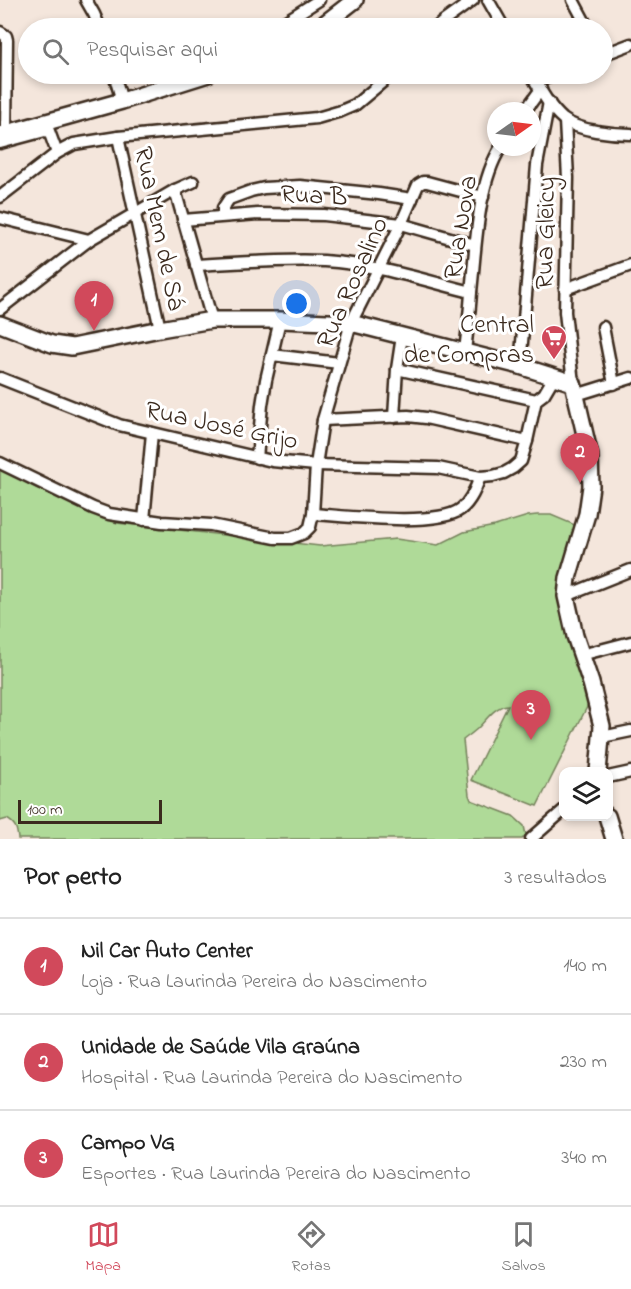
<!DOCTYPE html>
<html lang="pt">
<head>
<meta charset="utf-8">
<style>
	:root { --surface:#fff; --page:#f6f6f6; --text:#222; --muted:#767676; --line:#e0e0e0; --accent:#d1495b }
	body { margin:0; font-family:"Indie Flower",sans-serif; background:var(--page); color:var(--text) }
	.controls { position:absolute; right:18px; bottom:18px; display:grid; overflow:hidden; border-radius:12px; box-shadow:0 3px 9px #0003 }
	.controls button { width:54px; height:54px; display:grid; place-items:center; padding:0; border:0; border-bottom:2px solid var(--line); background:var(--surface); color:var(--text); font:30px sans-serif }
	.compass { position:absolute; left:487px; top:102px; width:54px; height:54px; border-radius:50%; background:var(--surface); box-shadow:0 3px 9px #0003; rotate:76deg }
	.scale { position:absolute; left:18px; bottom:15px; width:144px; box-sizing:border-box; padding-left:6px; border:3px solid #3b2a1e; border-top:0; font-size:16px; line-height:21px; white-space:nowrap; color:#3b2a1e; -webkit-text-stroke:4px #fff; paint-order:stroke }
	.you { position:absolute; left:297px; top:304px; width:21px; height:21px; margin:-15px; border:4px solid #fff; border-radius:50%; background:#1a73e8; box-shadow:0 0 0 9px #1a73e833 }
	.badge { display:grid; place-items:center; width:39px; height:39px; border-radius:50%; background:var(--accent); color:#fff; font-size:20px; font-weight:700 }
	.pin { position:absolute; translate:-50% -50px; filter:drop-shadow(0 2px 3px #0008) }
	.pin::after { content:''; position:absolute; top:32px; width:21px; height:18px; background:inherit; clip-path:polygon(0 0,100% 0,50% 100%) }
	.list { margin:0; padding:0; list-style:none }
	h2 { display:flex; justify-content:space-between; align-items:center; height:78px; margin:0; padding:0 24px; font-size:26px }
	h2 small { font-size:20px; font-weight:400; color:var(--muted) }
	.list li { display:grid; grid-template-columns:39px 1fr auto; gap:18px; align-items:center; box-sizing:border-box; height:96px; padding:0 24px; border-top:2px solid var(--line) }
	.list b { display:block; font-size:22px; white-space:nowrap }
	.list p { margin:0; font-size:20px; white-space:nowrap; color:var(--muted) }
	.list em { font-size:20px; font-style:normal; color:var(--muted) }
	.icon { flex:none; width:33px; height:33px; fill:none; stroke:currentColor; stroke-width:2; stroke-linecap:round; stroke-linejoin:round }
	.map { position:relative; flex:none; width:631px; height:839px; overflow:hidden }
	.search { position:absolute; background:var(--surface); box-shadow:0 3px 9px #0003; left:18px; right:18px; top:18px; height:66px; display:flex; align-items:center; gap:15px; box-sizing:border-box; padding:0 21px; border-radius:33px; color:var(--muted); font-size:22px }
	.sheet { height:366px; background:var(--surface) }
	nav { display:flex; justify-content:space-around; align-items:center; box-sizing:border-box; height:84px; border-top:2px solid var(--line); background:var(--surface); font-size:16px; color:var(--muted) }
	nav a { display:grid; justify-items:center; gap:3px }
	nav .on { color:var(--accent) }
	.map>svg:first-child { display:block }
</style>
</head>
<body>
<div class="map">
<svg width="631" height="839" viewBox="0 0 631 839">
	<rect width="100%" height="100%" fill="#f4e6dc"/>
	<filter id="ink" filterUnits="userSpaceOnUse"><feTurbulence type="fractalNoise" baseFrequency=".0167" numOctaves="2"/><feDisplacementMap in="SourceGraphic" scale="12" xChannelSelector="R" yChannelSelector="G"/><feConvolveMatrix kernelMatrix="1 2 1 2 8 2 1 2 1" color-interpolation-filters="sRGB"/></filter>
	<g filter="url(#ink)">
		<!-- green -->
		<path fill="#afda98" stroke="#75825b" stroke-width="1.5" d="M0 468 36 488 117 523 320 546 396 539 438 545 464 532 495 526 528 516 537 515H551L575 525 577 528 568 562 591 699 537 806 471 780 508 705C495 706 487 719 478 728 474 732 468 736 463 740L469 795 471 800 513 816 524 826 526 835 522 839H18C17 829 16 824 7 819L0 821Z"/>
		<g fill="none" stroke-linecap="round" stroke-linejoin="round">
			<!-- stream -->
			<g stroke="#638991" stroke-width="3">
				<polyline points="513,74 528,78"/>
				<polyline points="558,76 572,74"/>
			</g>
			<defs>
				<g id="street">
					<polyline points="86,0 94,14 100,28"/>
					<polyline points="488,0 504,28"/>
					<polyline points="573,0 588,28"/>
					<polyline points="275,28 319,0"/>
					<polyline points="436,28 444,21 473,0"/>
					<polyline points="0,32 6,36 7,40 6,134"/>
					<polyline points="602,55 631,44"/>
					<polyline points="114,74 122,101"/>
					<path d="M531 74C540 89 549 107 563 119 578 131 613 134 631 134"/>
					<polyline points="536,82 557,74"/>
					<polyline points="525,111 541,89"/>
					<polyline points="565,121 568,178 565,312 573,383"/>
					<polyline points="46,123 57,153"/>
					<polyline points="118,137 160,329"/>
					<polyline points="0,143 45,131"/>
					<polyline points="175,190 212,320"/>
					<polyline points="0,197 57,153 74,144 118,137 317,118 341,111 355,105 392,74"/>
					<polyline points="223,216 223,208 229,199 251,191 264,188 300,186 379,194 412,199"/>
					<polyline points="0,218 89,240"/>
					<polyline points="183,220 258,214 324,215 401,224 475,245"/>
					<path d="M196 265C238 263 281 259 324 261 374 264 423 280 471 292"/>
					<polyline points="565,289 631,265"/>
					<polyline points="0,309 89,240 175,190 193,182"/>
					<polyline points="603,327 614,384"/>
					<path d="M465 352C467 332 470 312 471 292 476 248 477 185 501 147"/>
					<polyline points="272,355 339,363"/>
					<polyline points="520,366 537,165 549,102"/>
					<polyline points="397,369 536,400 544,394 554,377"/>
					<polyline points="0,378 119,425 272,461 316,465 438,468 480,477 493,476 504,473 513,468 521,461 527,441 536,400"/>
					<polyline points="576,395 631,378"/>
					<polyline points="394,417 397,369 402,336"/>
					<polyline points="323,420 408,416 426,418 527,441"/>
					<polyline points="257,458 262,405 266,380 280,320"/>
					<polyline points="0,463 93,508 109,514 162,522 211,525 275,538 291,538 304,533 310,527 313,514 316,465 323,420 351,323 401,224 418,185 423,182 427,182 483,197"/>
					<path d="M313 514C345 516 438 527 461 509 471 501 476 488 480 477"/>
					<polyline points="144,520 152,433"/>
					<polyline points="566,596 631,570"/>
					<polyline points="581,655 631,642"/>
					<polyline points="602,737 631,731"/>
					<polyline points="608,777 631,772"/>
					<polyline points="531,839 564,810"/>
				</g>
				<g id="secondary">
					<polyline points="319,28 355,0"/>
					<polyline points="0,135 122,101 208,74"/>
					<polyline points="0,324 52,344 72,347 160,329 212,320 280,320 351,323 520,366 573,383 590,456 591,486 587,514 568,578 566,596 575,636 591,683 602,726 598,772"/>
					<polyline points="607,816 614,839"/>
				</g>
			</defs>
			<!-- street casing -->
			<use href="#street" stroke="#3b2a1e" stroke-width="15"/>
			<!-- secondary casing -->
			<use href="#secondary" stroke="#3b2a1e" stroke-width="20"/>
			<!-- street -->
			<use href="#street" stroke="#fff" stroke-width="10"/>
			<!-- secondary -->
			<use href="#secondary" stroke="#fff" stroke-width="15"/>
		</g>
	</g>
	<!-- icons -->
	<defs>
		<symbol id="supermarket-pin" viewBox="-11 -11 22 30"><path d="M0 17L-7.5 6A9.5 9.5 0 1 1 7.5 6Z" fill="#d1495b" stroke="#fff"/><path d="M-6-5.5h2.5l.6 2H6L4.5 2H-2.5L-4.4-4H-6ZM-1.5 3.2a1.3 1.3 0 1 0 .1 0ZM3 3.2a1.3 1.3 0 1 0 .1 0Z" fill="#fff"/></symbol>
	</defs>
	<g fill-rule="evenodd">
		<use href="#supermarket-pin" x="539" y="323" width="30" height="40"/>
	</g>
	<g text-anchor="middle" stroke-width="6" stroke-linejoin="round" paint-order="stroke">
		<!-- street labels -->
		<g font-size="26" fill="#3b2a1e" stroke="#fff">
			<text transform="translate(314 194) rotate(3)" y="9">Rua B</text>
			<text transform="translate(459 227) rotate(-81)" y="9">Rua Nova</text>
			<text transform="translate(161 228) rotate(78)" y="9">Rua Mem de Sá</text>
			<text transform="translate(544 233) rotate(-89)" y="9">Rua Gleicy</text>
			<text transform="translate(351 282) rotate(-66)" y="9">Rua Rosalino</text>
			<text transform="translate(222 424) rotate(12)" y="9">Rua José Grijo</text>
		</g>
		<!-- poi labels -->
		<g font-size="26" fill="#3b2a1e" stroke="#fff" text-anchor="end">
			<text x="534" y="332">Central<tspan x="534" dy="30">de Compras</tspan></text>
		</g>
	</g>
</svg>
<div class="controls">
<button><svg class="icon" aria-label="layers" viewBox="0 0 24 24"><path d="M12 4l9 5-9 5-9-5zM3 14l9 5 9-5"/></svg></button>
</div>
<svg class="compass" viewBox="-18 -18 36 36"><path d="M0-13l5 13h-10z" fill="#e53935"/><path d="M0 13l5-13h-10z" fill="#767676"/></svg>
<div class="scale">100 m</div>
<div class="you"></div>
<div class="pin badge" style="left:94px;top:331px">1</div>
<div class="pin badge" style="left:580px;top:483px">2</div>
<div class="pin badge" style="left:531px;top:740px">3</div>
<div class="search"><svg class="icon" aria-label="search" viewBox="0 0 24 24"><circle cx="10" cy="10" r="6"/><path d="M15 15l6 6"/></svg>Pesquisar aqui</div>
</div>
<section class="sheet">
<h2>Por perto<small>3 resultados</small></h2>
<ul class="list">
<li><span class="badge">1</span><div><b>Nil Car Auto Center</b><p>Loja · Rua Laurinda Pereira do Nascimento</p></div><em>140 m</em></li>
<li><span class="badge">2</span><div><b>Unidade de Saúde Vila Graúna</b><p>Hospital · Rua Laurinda Pereira do Nascimento</p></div><em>230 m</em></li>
<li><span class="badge">3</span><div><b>Campo VG</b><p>Esportes · Rua Laurinda Pereira do Nascimento</p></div><em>340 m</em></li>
</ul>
</section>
<nav>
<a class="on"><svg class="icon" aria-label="map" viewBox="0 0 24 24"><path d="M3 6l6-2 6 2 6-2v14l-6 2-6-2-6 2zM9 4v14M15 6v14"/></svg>Mapa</a>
<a><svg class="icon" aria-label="directions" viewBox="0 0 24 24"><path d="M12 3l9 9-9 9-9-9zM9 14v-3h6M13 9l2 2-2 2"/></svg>Rotas</a>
<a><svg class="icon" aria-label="saved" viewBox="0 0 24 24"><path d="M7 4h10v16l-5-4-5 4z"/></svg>Salvos</a>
</nav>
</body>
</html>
